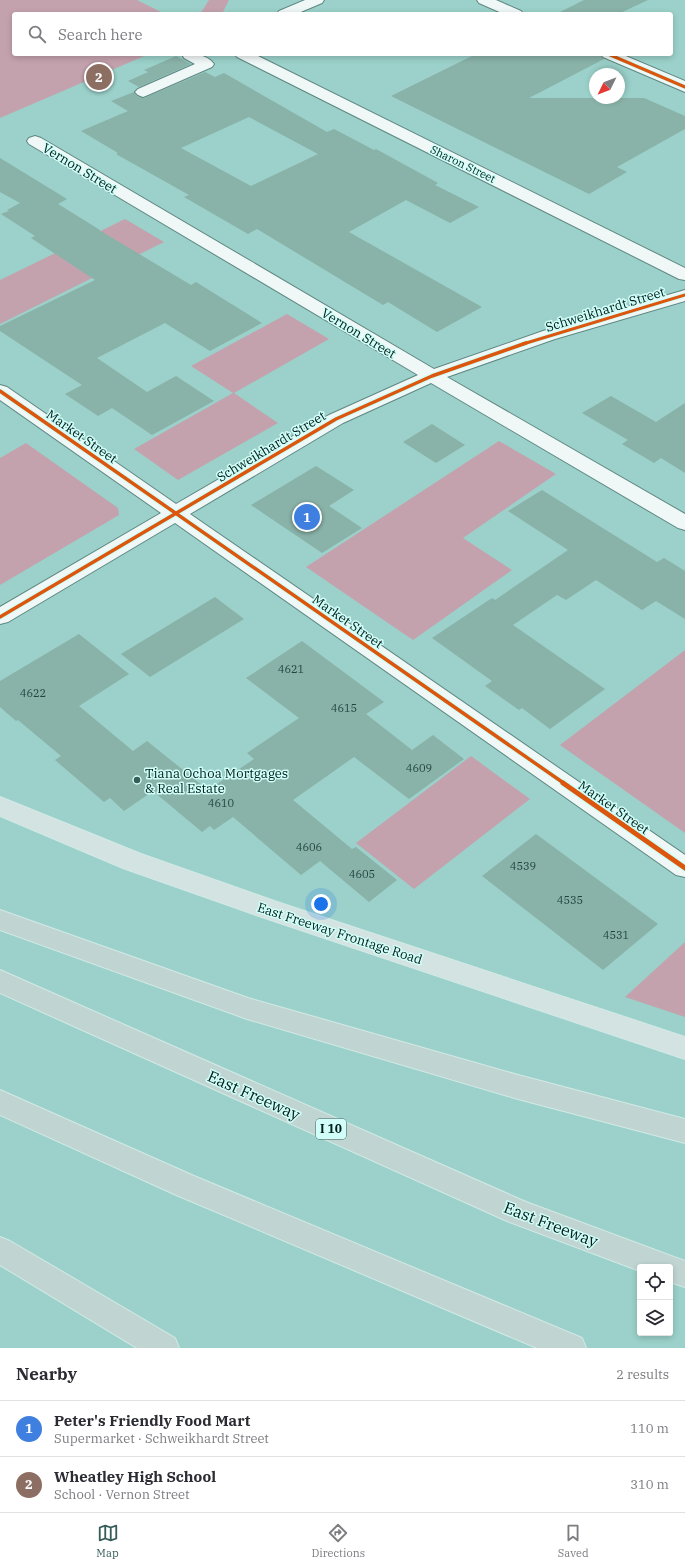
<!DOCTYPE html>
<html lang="en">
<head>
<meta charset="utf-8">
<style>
	:root { --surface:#fff; --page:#f2f2f3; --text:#2b2b33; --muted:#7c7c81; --line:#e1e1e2; --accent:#365d59 }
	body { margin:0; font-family:"IBM Plex Serif",serif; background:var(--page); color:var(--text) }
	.controls { position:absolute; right:12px; bottom:12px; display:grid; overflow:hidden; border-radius:4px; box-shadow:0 2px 6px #0003 }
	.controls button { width:36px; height:36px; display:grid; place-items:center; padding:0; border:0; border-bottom:1px solid var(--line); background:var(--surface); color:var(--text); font:20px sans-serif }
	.compass { position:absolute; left:589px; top:68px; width:36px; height:36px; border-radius:50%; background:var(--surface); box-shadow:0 2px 6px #0003; rotate:227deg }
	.you { position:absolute; left:321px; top:904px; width:14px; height:14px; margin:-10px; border:3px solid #fff; border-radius:50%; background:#1a73e8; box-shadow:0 0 0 6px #1a73e833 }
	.badge { display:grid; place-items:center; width:26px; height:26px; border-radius:50%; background:var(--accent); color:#fff; font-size:13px; font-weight:700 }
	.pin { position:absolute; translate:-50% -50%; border:2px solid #fff; box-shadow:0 1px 4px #0006 }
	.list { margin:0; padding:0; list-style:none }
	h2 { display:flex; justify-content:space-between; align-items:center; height:52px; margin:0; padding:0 16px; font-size:17px }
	h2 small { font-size:13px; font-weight:400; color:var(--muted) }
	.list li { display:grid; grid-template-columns:26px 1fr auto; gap:12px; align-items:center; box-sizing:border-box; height:56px; padding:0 16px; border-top:1px solid var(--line) }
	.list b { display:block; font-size:15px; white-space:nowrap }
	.list p { margin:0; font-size:13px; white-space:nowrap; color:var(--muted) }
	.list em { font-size:13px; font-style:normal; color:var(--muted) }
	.icon { flex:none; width:22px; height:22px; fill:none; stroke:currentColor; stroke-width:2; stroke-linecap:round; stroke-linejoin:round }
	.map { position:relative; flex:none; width:685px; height:1348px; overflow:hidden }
	.search { position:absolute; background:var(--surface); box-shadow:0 2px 6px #0003; left:12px; right:12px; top:12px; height:44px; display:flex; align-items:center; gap:10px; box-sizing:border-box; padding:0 14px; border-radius:4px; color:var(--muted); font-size:15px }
	.sheet { height:164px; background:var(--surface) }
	nav { display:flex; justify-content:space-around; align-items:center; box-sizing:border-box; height:56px; border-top:1px solid var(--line); background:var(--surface); font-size:11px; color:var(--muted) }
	nav a { display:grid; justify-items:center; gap:2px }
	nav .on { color:var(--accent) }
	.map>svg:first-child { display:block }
</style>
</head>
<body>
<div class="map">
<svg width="685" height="1348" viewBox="0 0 685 1348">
	<rect width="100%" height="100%" fill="#9bd1ca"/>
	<!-- green -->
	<g fill="#c4a2ad">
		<polygon points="0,0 137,0 165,14 14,14 14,54 149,54 0,118"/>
		<polygon points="209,0 229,0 222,14 200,14"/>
		<polygon points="125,219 164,242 0,324 0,280"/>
		<polygon points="287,314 329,339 234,393 278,423 178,480 134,449 233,393 191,366"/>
		<polygon points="499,441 556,474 463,538 512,570 413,640 306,567"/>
		<polygon points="26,443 118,508 119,515 0,585 0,458"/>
		<polygon points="685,650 685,833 560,745"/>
		<polygon points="471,756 530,799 414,889 356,843"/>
		<polygon points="685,942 685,1017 625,997"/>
	</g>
	<!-- building -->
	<g fill="#89b2a8" fill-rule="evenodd">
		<polygon points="584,0 648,0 618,14 556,14"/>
		<polygon points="476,54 600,54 604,59 529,98 644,98 685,116 685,129 617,167 627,172 589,194 391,96"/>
		<polygon points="176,56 191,64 139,87 128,81 148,72 144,70"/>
		<path d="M205 72 215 77 224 73 327 132 334 129 374 150 376 149 438 183 435 185 479 207 450 223 406 200 349 232 482 307 437 332 388 302 383 305 257 229 248 234 184 197 189 195 116 154 118 153 81 131 128 111 111 101 134 92 137 96 144 98ZM249 117 316 153 318 154 251 186 181 148Z"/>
		<polygon points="0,158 67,199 58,204 100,230 99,230 191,285 196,282 262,323 210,351 165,323 97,358 147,392 176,376 214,401 152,435 112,408 98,416 65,394 82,385 0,331 0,326 95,280 31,238 35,236 1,214 9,211 7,210 20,203 0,192"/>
		<polygon points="611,396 656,422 685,403 685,473 661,458 654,463 622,444 628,440 582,413"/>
		<polygon points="432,424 465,445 436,463 403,442"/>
		<polygon points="316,466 354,490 329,506 362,528 322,553 251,505"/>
		<polygon points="542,490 657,562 664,558 685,571 685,619 656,601 642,610 596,580 566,600 557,595 513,625 605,689 550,729 522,708 519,710 485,686 492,681 432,638 492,598 495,600 568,550 508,511"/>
		<polygon points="215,597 244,619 150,677 121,654"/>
		<polygon points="79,634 129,674 79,706 133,751 147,741 208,790 254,759 247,753 299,718 246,678 302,641 384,702 366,714 412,750 433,735 464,759 409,799 354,757 293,800 352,849 356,847 397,880 369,902 320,861 301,875 233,817 214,830 210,826 202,832 153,791 124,811 110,798 104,802 55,760 61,756 18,720 16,721 0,707 0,681"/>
		<polygon points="536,834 658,924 603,970 482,876"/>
	</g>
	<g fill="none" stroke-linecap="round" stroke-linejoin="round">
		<defs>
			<g id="minor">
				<polygon points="305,0 324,0 322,3 296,14 277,14 279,11"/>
				<polygon points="477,0 496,0 521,11 523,14 504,14 479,3"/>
				<path d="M182 54C194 54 207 54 214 64L212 67 148 95 143 97 138 95 135 92 138 89 195 64 184 58Z"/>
				<polygon points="235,54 254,54 685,268 685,280 679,279 237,57"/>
				<polygon points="601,54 621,54 685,81 685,92 603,57"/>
				<polygon points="35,136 41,138 434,369 543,331 685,290 685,301 555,339 447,377 685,514 685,530 678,528 431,383 343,423 190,514 685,855 685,877 676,875 175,523 8,622 0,624 0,607 161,513 0,400 0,385 7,387 176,504 329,415 418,375 29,144 27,141 29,138"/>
			</g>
			<polygon id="major" points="0,797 141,854 277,902 685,1037 685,1059 259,916 123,868 0,816"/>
			<g id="highway">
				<polygon points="0,910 248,998 518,1075 685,1119 685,1143 518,1099 247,1019 0,930"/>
				<polygon points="0,970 526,1202 685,1261 685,1287 670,1282 670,1267 640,1267 640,1271 507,1221 0,993"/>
				<polygon points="0,1090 194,1176 582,1338 586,1348 537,1348 174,1194 0,1115"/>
				<polygon points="0,1237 10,1241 175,1338 179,1348 137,1348 0,1265"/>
			</g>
		</defs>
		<!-- minor casing -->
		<use href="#minor" stroke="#5e8782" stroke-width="2"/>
		<!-- major casing -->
		<use href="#major" stroke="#d2eae7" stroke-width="2"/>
		<!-- highway casing -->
		<use href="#highway" stroke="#d2eae7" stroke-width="2"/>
		<!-- minor -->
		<use href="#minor" fill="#f0f8f7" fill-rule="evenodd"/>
		<!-- major -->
		<use href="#major" fill="#d3e3e1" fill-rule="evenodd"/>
		<!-- highway -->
		<use href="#highway" fill="#c0d5d2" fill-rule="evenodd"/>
		<defs>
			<g id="cycleway-far2">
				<polyline points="608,54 685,87"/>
				<polyline points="523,344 685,295"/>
			</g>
			<g id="cycleway-far1">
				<polyline points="0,391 565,784"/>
				<polyline points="0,617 336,419 432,376 526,343"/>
			</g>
			<polyline id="cycleway" points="563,783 685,868"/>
		</defs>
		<!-- cycleway-far2 casing -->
		<use href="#cycleway-far2" stroke="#d1fef8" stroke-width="5"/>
		<!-- cycleway-far1 casing -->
		<use href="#cycleway-far1" stroke="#d1fef8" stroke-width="6"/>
		<!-- cycleway casing -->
		<use href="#cycleway" stroke="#d1fef8" stroke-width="8"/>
		<!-- cycleway-far2 -->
		<use href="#cycleway-far2" stroke="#dc560d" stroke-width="3"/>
		<!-- cycleway-far1 -->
		<use href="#cycleway-far1" stroke="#dc560d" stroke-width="3.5"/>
		<!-- cycleway -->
		<use href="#cycleway" stroke="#dc560d" stroke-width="5"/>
	</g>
	<!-- markers -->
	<circle fill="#365d59" stroke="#d1fef8" stroke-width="1.5" cx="137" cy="780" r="4"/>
	<g text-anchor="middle" stroke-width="3" stroke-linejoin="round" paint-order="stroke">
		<!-- far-street labels -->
		<g font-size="11" fill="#001f1c" stroke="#d1fef8">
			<text transform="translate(463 164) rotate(26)" y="4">Sharon Street</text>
		</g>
		<!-- number labels -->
		<g font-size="11" fill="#22443f">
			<text x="291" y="673">4621</text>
			<text x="33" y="697">4622</text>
			<text x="344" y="712">4615</text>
			<text x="419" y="772">4609</text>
			<text x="221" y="807">4610</text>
			<text x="309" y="851">4606</text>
			<text x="523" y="870">4539</text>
			<text x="362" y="878">4605</text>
			<text x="570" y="904">4535</text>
			<text x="616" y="939">4531</text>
		</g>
		<!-- shield labels -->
		<rect fill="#d1fef8" stroke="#3f625e" stroke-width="1" x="316" y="1119" width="30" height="20" rx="3"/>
		<g font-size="12" font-weight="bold" fill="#001f1c">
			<text x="331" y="1133">I 10</text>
		</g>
		<!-- street labels -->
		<g font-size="13" fill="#001f1c" stroke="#d1fef8">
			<text transform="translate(80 168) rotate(31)" y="5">Vernon Street</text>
			<text transform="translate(605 309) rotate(-17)" y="5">Schweikhardt Street</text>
			<text transform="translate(359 333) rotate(31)" y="5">Vernon Street</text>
			<text transform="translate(82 436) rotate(35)" y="5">Market Street</text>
			<text transform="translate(271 446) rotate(-31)" y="5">Schweikhardt Street</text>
			<text transform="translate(348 621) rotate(35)" y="5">Market Street</text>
			<text transform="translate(614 807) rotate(35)" y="5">Market Street</text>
			<text transform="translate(340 933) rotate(18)" y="5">East Freeway Frontage Road</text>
		</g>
		<!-- poi labels -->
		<g font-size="13" fill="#001f1c" stroke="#d1fef8" text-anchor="start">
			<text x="145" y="778">Tiana Ochoa Mortgages<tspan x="145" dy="15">&amp; Real Estate</tspan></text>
		</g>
		<!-- near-street labels -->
		<g font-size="16" fill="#001f1c" stroke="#d1fef8">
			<text transform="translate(254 1095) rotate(24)" y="6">East Freeway</text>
			<text transform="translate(551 1224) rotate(21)" y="6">East Freeway</text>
		</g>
	</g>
</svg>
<div class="controls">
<button><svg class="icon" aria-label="locate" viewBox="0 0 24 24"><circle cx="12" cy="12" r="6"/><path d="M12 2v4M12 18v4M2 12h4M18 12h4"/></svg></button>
<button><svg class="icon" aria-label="layers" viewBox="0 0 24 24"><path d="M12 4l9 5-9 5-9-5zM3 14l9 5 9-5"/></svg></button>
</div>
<svg class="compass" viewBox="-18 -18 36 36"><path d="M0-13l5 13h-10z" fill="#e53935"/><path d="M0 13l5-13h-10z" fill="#7c7c81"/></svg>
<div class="you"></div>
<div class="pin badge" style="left:307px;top:517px;background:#3f7fe0">1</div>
<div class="pin badge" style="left:99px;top:77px;background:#8d6e63">2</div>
<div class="search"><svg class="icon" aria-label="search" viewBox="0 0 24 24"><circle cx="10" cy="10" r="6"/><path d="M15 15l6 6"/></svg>Search here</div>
</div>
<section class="sheet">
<h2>Nearby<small>2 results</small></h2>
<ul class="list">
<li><span class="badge" style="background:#3f7fe0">1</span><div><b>Peter's Friendly Food Mart</b><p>Supermarket · Schweikhardt Street</p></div><em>110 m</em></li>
<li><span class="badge" style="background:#8d6e63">2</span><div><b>Wheatley High School</b><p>School · Vernon Street</p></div><em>310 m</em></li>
</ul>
</section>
<nav>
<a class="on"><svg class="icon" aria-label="map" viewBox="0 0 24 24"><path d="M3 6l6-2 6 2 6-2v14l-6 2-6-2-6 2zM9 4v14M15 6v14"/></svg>Map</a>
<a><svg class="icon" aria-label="directions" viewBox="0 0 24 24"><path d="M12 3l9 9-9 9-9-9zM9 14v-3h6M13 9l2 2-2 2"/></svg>Directions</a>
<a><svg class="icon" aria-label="saved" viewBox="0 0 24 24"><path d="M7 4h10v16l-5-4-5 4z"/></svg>Saved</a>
</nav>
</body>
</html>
